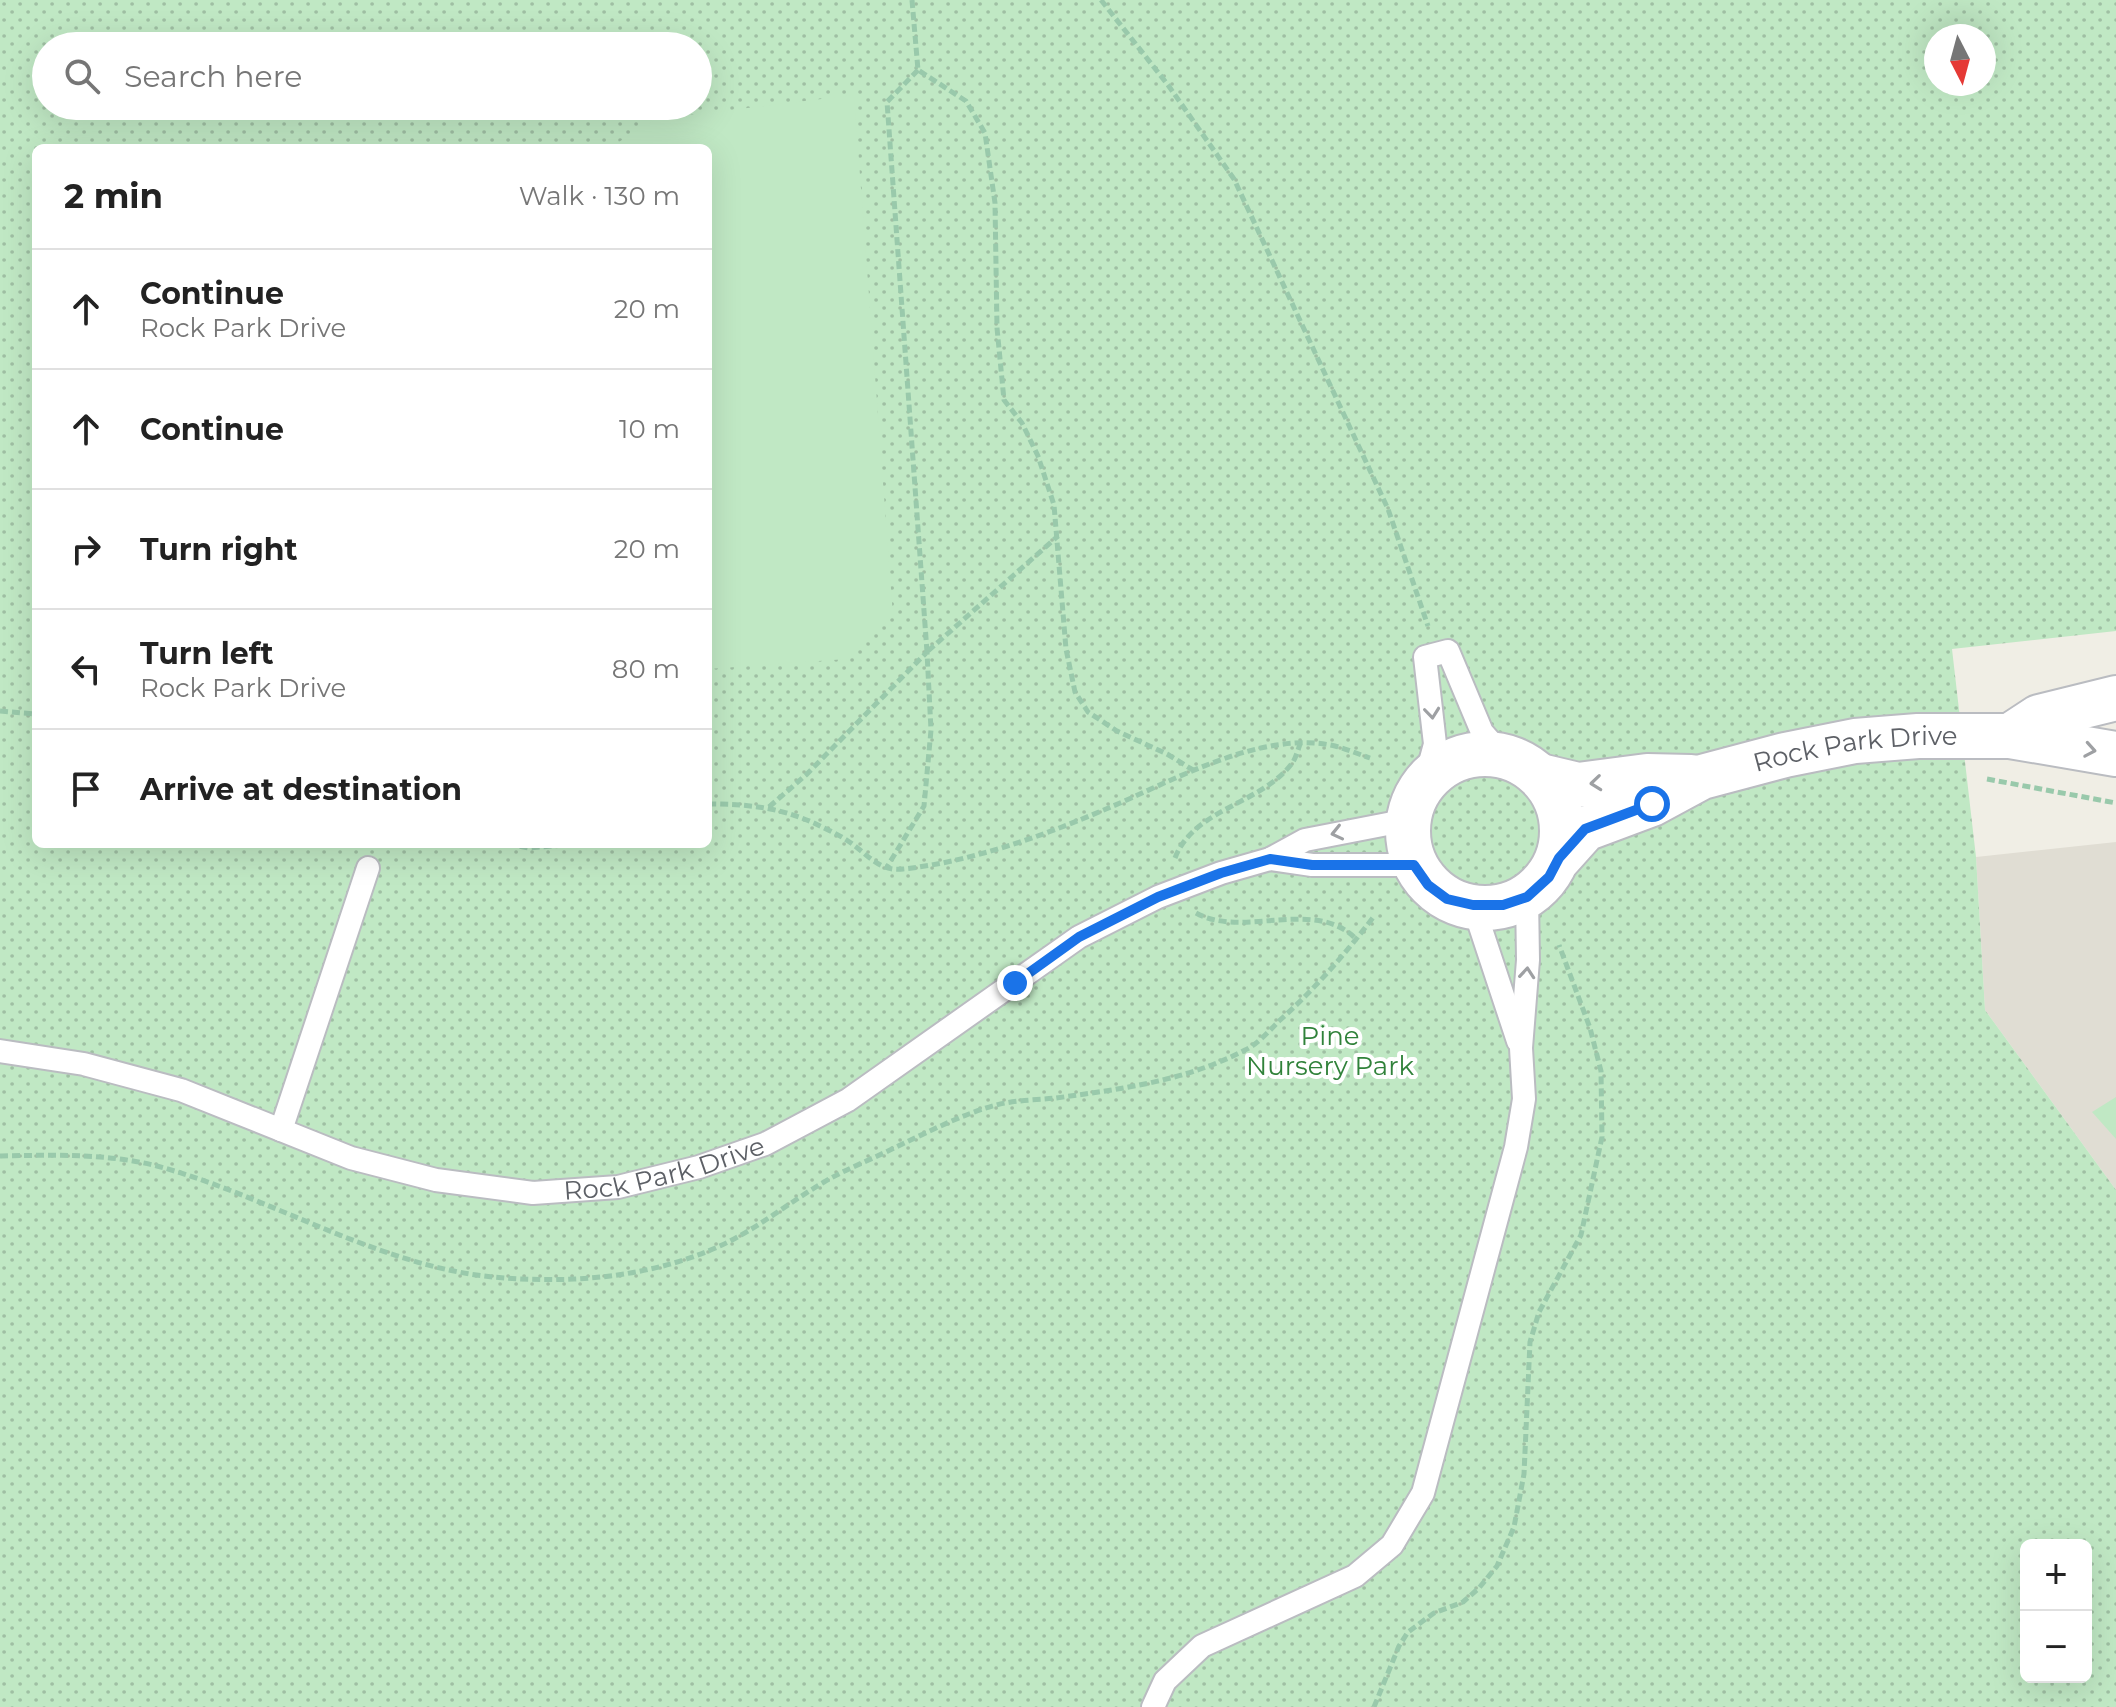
<!DOCTYPE html>
<html lang="en">
<head>
<meta charset="utf-8">
<style>
	:root { --surface:#fff; --page:#f6f6f6; --text:#222; --muted:#767676; --line:#e0e0e0 }
	body { margin:0; font-family:Montserrat,sans-serif; background:var(--page); color:var(--text) }
	.controls { position:absolute; right:24px; bottom:24px; display:grid; overflow:hidden; border-radius:12px; box-shadow:0 8px 32px #0002 }
	.controls button { width:72px; height:72px; display:grid; place-items:center; padding:0; border:0; border-bottom:2px solid var(--line); background:var(--surface); color:var(--text); font:40px sans-serif }
	.compass { position:absolute; left:1924px; top:24px; width:72px; height:72px; border-radius:50%; background:var(--surface); box-shadow:0 8px 32px #0002; rotate:174deg }
	.stop { position:absolute; width:24px; height:24px; margin:-18px; border:6px solid #1a73e8; border-radius:50%; background:#fff }
	.stop.end { background:#1a73e8; border-color:#fff; box-shadow:0 2px 8px #0008 }
	.list { margin:0; padding:0; list-style:none }
	h2 { display:flex; justify-content:space-between; align-items:center; height:104px; margin:0; padding:0 32px; font-size:34px }
	h2 small { font-size:26px; font-weight:400; color:var(--muted) }
	.list li { display:grid; grid-template-columns:52px 1fr auto; gap:24px; align-items:center; box-sizing:border-box; height:120px; padding:0 32px; border-top:2px solid var(--line) }
	.list b { display:block; font-size:30px; white-space:nowrap }
	.list p { margin:0; font-size:26px; white-space:nowrap; color:var(--muted) }
	.list em { font-size:26px; font-style:normal; color:var(--muted) }
	.icon { flex:none; width:44px; height:44px; fill:none; stroke:currentColor; stroke-width:2; stroke-linecap:round; stroke-linejoin:round }
	.map { position:relative; flex:none; width:2116px; height:1707px; overflow:hidden }
	.search { position:absolute; background:var(--surface); box-shadow:0 8px 32px #0002; left:32px; top:32px; width:680px; height:88px; display:flex; align-items:center; gap:20px; box-sizing:border-box; padding:0 28px; border-radius:44px; color:var(--muted); font-size:30px }
	.panel { position:absolute; background:var(--surface); box-shadow:0 8px 32px #0002; left:32px; top:144px; width:680px; height:704px; border-radius:12px }
	.map>svg:first-child { display:block }
</style>
</head>
<body>
<div class="map">
<svg width="2116" height="1707" viewBox="0 0 2116 1707">
	<defs>
		<pattern id="park-dots" width="8" height="8" patternUnits="userSpaceOnUse" patternTransform="scale(2)"><rect width="8" height="8" fill="#c0e8c4"/><path d="M2 2h.1M6 6h.1" fill="none" stroke="#9fbfa3" stroke-width="1.8" stroke-linecap="round"/></pattern>
	</defs>
	<rect width="100%" height="100%" fill="#f0eee5"/>
	<!-- education -->
	<polygon fill="#e0ddd3" points="2116,842 2116,1190 1985,1010 1976,857"/>
	<!-- park -->
	<path fill="url(#park-dots)" fill-rule="evenodd" d="M0 0H2116V631L1952 649 1976 857 1985 1010 2116 1190V1707H0ZM1936 36H1984V84H1936ZM46 46H698V106H46ZM36 148H708V844H36ZM2026 1545H2086V1677H2026Z"/>
	<!-- garden -->
	<g fill="#c0e8c4">
		<polygon points="854,95 893,616 847,659 708,669 708,148 609,148 656,119"/>
		<polygon points="2116,1097 2116,1139 2092,1112"/>
	</g>
	<g fill="none" stroke-linecap="round" stroke-linejoin="round">
		<defs>
			<g id="lane">
				<polyline points="1425,781 1435,744 1425,657 1448,651 1482,732 1503,756"/>
				<polyline points="1270,859 1312,865 1414,865"/>
				<polyline points="1473,905 1518,1041"/>
				<path id="s1" d="M0 1051 84 1064 181 1090 351 1158 436 1180 533 1193 618 1187 699 1167 765 1144 848 1100 1079 937 1158 897 1221 873 1270 859 1305 840 1408 820"/>
				<polyline points="281,1130 368,868"/>
				<polyline points="1153,1707 1165,1681 1202,1646 1355,1576 1392,1545 1423,1493 1516,1147 1524,1099 1521,1048 1528,960 1527,897"/>
			</g>
			<g id="street">
				<polyline points="2010,736 2039,717 2116,698"/>
				<circle cx="1485" cy="831" r="77"/>
				<polyline points="1540,776 1578,785 1647,776 1691,777"/>
				<path id="s2" d="M1559 858 1585 829 1652 804 1702 777 1785 755 1855 741 1918 736H2010L2116 754"/>
			</g>
		</defs>
		<!-- lane casing -->
		<use href="#lane" stroke="#babcc1" stroke-width="26"/>
		<!-- street casing -->
		<use href="#street" stroke="#babcc1" stroke-width="48"/>
		<!-- path -->
		<g stroke="#99c9ab" stroke-width="5" stroke-dasharray="8 4" stroke-linecap="butt">
			<polyline points="912,0 918,70 966,101 985,133 995,203 997,328 1004,400 1022,423 1038,456 1054,505 1066,649 1075,692 1088,712 1117,731 1167,754 1193,770"/>
			<polyline points="1101,0 1168,85 1234,179 1388,509 1428,626"/>
			<polyline points="918,70 887,102 927,652"/>
			<polyline points="928,651 1058,536"/>
			<polyline points="0,711 36,714"/>
			<polyline points="1987,779 2116,803"/>
			<path d="M708 804C746 804 778 807 814 823 826 829 840 835 851 843 868 855 880 872 903 869 970 862 1043 836 1106 809 1171 782 1262 729 1335 746 1347 749 1358 754 1370 758"/>
			<polyline points="769,807 807,774 927,652 931,730 924,806 887,867"/>
			<polyline points="508,844 528,848 575,844"/>
			<path d="M1175 858C1194 808 1263 804 1293 762 1296 757 1298 750 1300 744"/>
			<path d="M1196 913C1243 939 1315 897 1356 939"/>
			<path d="M0 1156C53 1155 106 1153 157 1166 269 1196 378 1266 493 1277 570 1284 651 1278 722 1245 758 1228 790 1202 824 1182 846 1169 870 1160 892 1149 926 1133 960 1115 996 1105 1015 1100 1037 1100 1056 1098 1121 1089 1186 1081 1245 1050 1258 1044 1269 1031 1279 1021 1315 989 1346 953 1375 915"/>
			<polyline points="1374,1707 1399,1646 1408,1632 1434,1613 1463,1602 1479,1588 1497,1566 1514,1527 1524,1474 1530,1342 1539,1312 1581,1235 1602,1137 1601,1071 1590,1028 1559,945"/>
		</g>
		<!-- lane -->
		<use href="#lane" stroke="#fff" stroke-width="22"/>
		<!-- street -->
		<use href="#street" stroke="#fff" stroke-width="44"/>
	</g>
	<!-- one-way arrows -->
	<defs><path id="oneway-chevron" d="M-2-3.5L2.5 0L-2 3.5" fill="none" stroke-width="1.6" stroke-linecap="round" stroke-linejoin="round" transform="scale(2)"/></defs>
	<g stroke="#9ea0a3">
		<use href="#oneway-chevron" transform="translate(1432 713) rotate(84)"/>
		<use href="#oneway-chevron" transform="translate(2090 750) rotate(10)"/>
		<use href="#oneway-chevron" transform="translate(1596 783) rotate(174)"/>
		<use href="#oneway-chevron" transform="translate(1337 833) rotate(167)"/>
		<use href="#oneway-chevron" transform="translate(1527 973) rotate(-85)"/>
	</g>
	<g fill="none" stroke-linecap="round" stroke-linejoin="round">
		<!-- route -->
		<polyline stroke="#1a73e8" stroke-width="10" points="1015,983 1079,937 1158,897 1221,873 1270,859 1312,865 1414,865 1428,885 1447,899 1473,905 1503,905 1527,897 1549,877 1559,858 1585,829 1652,804"/>
	</g>
	<g text-anchor="middle" stroke-width="8" stroke-linejoin="round" paint-order="stroke">
		<!-- street labels -->
		<g font-size="26" fill="#5d6066" stroke="#fff">
			<text dy="9" stroke="none"><textPath href="#s2" startOffset="324">Rock Park Drive</textPath></text>
			<text dy="9" stroke="none"><textPath href="#s1" startOffset="688">Rock Park Drive</textPath></text>
		</g>
		<!-- park labels -->
		<g font-size="26" fill="#30823a" stroke="#fff">
			<text x="1330" y="1045">Pine<tspan x="1330" dy="30">Nursery Park</tspan></text>
		</g>
	</g>
</svg>
<div class="controls">
<button>+</button>
<button>−</button>
</div>
<svg class="compass" viewBox="-18 -18 36 36"><path d="M0-13l5 13h-10z" fill="#e53935"/><path d="M0 13l5-13h-10z" fill="#767676"/></svg>
<div class="stop" style="left:1652px;top:804px"></div>
<div class="stop end" style="left:1015px;top:983px"></div>
<div class="search"><svg class="icon" aria-label="search" viewBox="0 0 24 24"><circle cx="10" cy="10" r="6"/><path d="M15 15l6 6"/></svg>Search here</div>
<section class="panel">
<h2>2 min<small>Walk · 130 m</small></h2>
<ul class="list">
<li><svg class="icon" aria-label="ahead" viewBox="0 0 24 24"><path d="M12 20V5M6 11l6-6 6 6"/></svg><div><b>Continue</b><p>Rock Park Drive</p></div><em>20 m</em></li>
<li><svg class="icon" aria-label="ahead" viewBox="0 0 24 24"><path d="M12 20V5M6 11l6-6 6 6"/></svg><div><b>Continue</b></div><em>10 m</em></li>
<li><svg class="icon" aria-label="right" viewBox="0 0 24 24"><path d="M7 20v-9h11M14 6l5 5-5 5"/></svg><div><b>Turn right</b></div><em>20 m</em></li>
<li><svg class="icon" aria-label="left" viewBox="0 0 24 24"><path d="M17 20v-9H6M10 6l-5 5 5 5"/></svg><div><b>Turn left</b><p>Rock Park Drive</p></div><em>80 m</em></li>
<li><svg class="icon" aria-label="arrive" viewBox="0 0 24 24"><path d="M6 21V4h12l-3 4 3 4H6"/></svg><div><b>Arrive at destination</b></div></li>
</ul>
</section>
</div>
</body>
</html>
